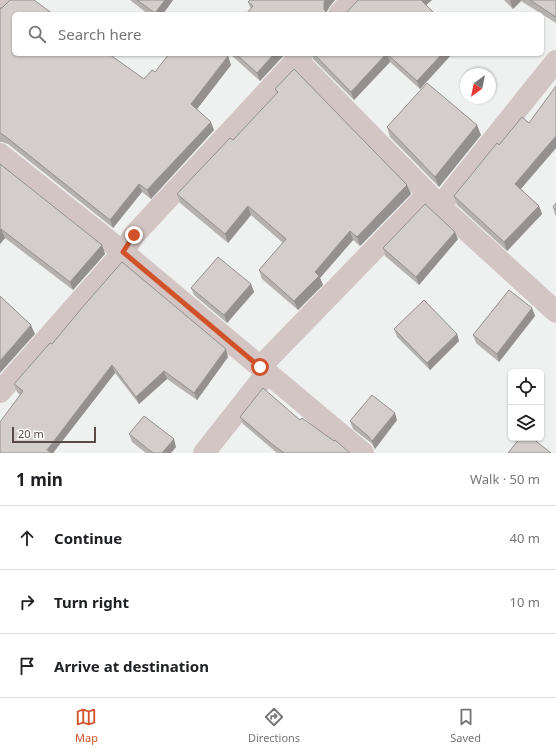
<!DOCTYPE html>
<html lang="en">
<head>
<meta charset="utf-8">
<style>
	:root { --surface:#fff; --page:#f2f2f2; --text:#202124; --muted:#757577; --line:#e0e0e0; --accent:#d15229 }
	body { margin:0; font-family:"Noto Sans",sans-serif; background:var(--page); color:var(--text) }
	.controls { position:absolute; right:12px; bottom:12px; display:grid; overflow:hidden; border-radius:6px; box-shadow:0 1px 3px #0004 }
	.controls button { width:36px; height:36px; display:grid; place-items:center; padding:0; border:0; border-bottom:1px solid var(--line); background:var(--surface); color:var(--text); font:20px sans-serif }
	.compass { position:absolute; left:460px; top:68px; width:36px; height:36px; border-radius:50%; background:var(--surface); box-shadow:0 1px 3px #0004; rotate:213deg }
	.scale { position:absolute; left:12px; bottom:10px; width:84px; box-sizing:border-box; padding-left:4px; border:2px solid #5a4b48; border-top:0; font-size:11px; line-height:14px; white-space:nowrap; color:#5a4b48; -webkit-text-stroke:3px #fff; paint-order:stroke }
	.stop { position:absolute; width:12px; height:12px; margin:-9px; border:3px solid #d15229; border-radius:50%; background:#fff }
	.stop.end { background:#d15229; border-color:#fff; box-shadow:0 1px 4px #0008 }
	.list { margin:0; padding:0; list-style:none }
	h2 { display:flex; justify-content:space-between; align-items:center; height:52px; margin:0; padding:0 16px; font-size:17px }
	h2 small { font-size:13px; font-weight:400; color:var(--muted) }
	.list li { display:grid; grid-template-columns:26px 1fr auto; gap:12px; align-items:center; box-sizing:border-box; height:64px; padding:0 16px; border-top:1px solid var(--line) }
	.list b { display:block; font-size:15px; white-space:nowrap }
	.list em { font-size:13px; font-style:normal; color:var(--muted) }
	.icon { flex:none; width:22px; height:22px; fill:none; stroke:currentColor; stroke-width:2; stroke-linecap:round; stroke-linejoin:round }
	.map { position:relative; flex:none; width:556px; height:453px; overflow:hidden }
	.search { position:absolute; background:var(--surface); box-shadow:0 1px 3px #0004; left:12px; right:12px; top:12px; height:44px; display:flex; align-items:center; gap:10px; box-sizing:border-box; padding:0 14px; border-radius:6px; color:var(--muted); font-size:15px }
	.sheet { height:244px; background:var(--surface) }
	nav { display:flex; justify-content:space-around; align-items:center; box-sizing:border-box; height:56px; border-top:1px solid var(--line); background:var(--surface); font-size:11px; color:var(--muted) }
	nav a { display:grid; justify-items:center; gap:2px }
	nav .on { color:var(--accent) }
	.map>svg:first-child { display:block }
</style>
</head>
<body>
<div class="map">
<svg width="556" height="453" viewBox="0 0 556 453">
	<rect width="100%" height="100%" fill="#eff1f0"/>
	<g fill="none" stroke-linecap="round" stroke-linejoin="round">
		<!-- street -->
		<g stroke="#d2c5c3" stroke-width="22">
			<polyline points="0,5 4,0"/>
			<polyline points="339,14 352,0"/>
			<polyline points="297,60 440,206 556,312"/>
			<polyline points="0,154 123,252 363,453"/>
			<polyline points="440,206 556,61"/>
			<polyline points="260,367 428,194"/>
			<polyline points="0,392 123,252 134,235 302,54"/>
			<polyline points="204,453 267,373"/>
		</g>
	</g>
	<!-- wall -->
	<g fill="#b5b1af">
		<polygon points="130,0 173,0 163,14 148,14"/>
		<polygon points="250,0 335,0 330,6 327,11 327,14 251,9 248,2"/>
		<polygon points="504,0 556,0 556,23 521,1 513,9"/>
		<polygon points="0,8 144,79 155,72 228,56 231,65 197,109 214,130 151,199 142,192 113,228 8,144 2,142 0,142"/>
		<polygon points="230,54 285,54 260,81"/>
		<polygon points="312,54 452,54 420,89 390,62 354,100 313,59"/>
		<polygon points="556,86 556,148 521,189 539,206 542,214 507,251 457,205 454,196 499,145 529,123"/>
		<polygon points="275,89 407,185 411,194 360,246 353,240 320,278 323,285 298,310 262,279 259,270 283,243 251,215 228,243 180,203 177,194 233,140 277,94"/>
		<polygon points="387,127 481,135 439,187 390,137"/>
		<polygon points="0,164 102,245 105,254 73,290 5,238 0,244"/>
		<polygon points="553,207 556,210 556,215 555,215"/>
		<polygon points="458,239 419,285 385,256 383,248"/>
		<polygon points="251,284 254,292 227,323 194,295 191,288"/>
		<polygon points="532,308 535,316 499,362 476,343 473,335"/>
		<polygon points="394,329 457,334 459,341 430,370 397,337"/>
		<polygon points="52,344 228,357 197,400 167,379 139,404 115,373 53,453 0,453 20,395 17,392 14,384"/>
		<polygon points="240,417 300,420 350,453 277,453 243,424"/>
		<polygon points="397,420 375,449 371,443 353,429 350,421"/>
		<polygon points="129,434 176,447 171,453 146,453 132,442"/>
	</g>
	<!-- shaded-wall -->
	<g fill="#94908f">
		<polygon points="165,0 173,0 163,14 155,14 155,13"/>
		<polygon points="325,0 335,0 330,6 327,11 327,14 324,9 324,3"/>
		<polygon points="421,0 432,0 423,8"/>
		<polygon points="511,0 520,0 521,1 513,9 510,1"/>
		<polygon points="274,54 285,54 260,81 257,73"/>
		<polygon points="386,54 387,54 390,62 354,100 351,92"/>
		<polygon points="442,54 452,54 420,89 417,81"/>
		<polygon points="228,56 231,65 194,113 191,104"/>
		<polygon points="211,122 214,130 151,199 147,190"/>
		<polygon points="477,125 481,135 439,187 435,177"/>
		<polygon points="556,136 556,148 518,192 515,184"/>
		<polygon points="139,184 142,192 113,228 110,220"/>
		<polygon points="407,185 411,194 360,246 357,237"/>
		<polygon points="248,206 251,215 228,243 225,234"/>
		<polygon points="539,206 542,214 507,251 504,242"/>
		<polygon points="1,229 5,238 0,244 0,231"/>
		<polygon points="350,231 353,240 320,278 323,285 298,310 294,301 315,272"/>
		<polygon points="455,232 458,239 419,285 416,277"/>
		<polygon points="102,245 105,254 73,290 70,282"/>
		<polygon points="251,284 254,292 227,323 224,315"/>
		<polygon points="532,308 535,316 499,362 497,354"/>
		<polygon points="31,325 35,334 0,373 0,361"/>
		<polygon points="457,334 459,341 430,370 427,363"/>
		<polygon points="226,349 228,357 197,400 194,393"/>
		<polygon points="112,365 115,373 53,453 48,453 47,450"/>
		<polygon points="164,371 167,379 139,404 136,397"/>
		<polygon points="395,413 397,420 375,449 372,441"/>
		<polygon points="174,439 176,447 171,453 162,453"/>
	</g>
	<!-- building -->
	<g fill="#d3cecc" stroke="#94908f">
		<polygon points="10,0 34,0 53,14 14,14 14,54 109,54 144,79 152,70 155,72 169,54 225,54 228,56 191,104 211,122 147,190 139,184 110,220 5,136 0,133 0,8 2,8"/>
		<polygon points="137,0 165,0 155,13"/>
		<polygon points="250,0 325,0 324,3 324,9 327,14 246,14 253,6 248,2"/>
		<polygon points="358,0 421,0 435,14 345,14"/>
		<polygon points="530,0 556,0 556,17"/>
		<polygon points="236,54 274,54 257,73"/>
		<polygon points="314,54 386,54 351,92"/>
		<polygon points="387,54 442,54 417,81"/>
		<polygon points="294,69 407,185 357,237 350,231 315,272 319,276 294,301 259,270 286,239 248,206 225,234 177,194 230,138 233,140 278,92 275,89"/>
		<polygon points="427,83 477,125 435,177 387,127"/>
		<polygon points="556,86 556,136 515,184 539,206 504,242 454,196 497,143 499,145 522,117 529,123"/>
		<polygon points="0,164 102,245 70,282 1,229 0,231"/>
		<polygon points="556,203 556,210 553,207"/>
		<polygon points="425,204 455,232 416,277 383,248"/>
		<polygon points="218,257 251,284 224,315 191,288"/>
		<polygon points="122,262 226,349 194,393 164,371 136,397 112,365 47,450 52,453 0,453 0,422 23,391 14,384 50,343 52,344 81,309"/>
		<polygon points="509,290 532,308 497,354 473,335"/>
		<polygon points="0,296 31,325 0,361"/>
		<polygon points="424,300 457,334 427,363 394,329"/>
		<polygon points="263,388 300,420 302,418 334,441 335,440 350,453 284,453 272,444 240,417"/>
		<polygon points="372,395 395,413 372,441 368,436 350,421"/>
		<polygon points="144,416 174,439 162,453 153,453 129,434"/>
		<polygon points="520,438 532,438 551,453 508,453"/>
	</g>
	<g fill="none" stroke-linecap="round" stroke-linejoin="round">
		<!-- route -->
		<polyline stroke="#d15229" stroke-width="5" points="134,235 123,252 260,367"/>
	</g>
</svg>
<div class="controls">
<button><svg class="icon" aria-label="locate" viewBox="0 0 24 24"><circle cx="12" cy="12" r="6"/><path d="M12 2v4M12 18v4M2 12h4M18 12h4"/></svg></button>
<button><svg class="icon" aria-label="layers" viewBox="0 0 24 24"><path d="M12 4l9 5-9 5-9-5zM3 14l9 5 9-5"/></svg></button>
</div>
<svg class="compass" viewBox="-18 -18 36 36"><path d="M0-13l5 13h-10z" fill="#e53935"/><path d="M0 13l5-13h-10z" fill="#757577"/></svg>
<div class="scale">20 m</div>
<div class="stop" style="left:260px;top:367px"></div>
<div class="stop end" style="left:134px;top:235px"></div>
<div class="search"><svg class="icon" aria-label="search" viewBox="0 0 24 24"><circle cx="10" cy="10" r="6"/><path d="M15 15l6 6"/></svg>Search here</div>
</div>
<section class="sheet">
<h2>1 min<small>Walk · 50 m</small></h2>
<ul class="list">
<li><svg class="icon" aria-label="ahead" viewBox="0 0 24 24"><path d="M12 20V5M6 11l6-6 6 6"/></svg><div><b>Continue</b></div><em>40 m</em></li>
<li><svg class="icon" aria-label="right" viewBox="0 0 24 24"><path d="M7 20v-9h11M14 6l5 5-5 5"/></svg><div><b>Turn right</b></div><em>10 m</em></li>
<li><svg class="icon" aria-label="arrive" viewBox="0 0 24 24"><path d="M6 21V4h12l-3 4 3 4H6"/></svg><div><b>Arrive at destination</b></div></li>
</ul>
</section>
<nav>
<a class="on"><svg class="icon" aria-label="map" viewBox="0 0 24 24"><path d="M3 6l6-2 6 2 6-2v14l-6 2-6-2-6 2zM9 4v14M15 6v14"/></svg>Map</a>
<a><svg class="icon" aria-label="directions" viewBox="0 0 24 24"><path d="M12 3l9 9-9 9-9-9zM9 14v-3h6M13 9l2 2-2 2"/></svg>Directions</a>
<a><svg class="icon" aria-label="saved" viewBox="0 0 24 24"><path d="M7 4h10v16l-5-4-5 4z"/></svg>Saved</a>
</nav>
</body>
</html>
